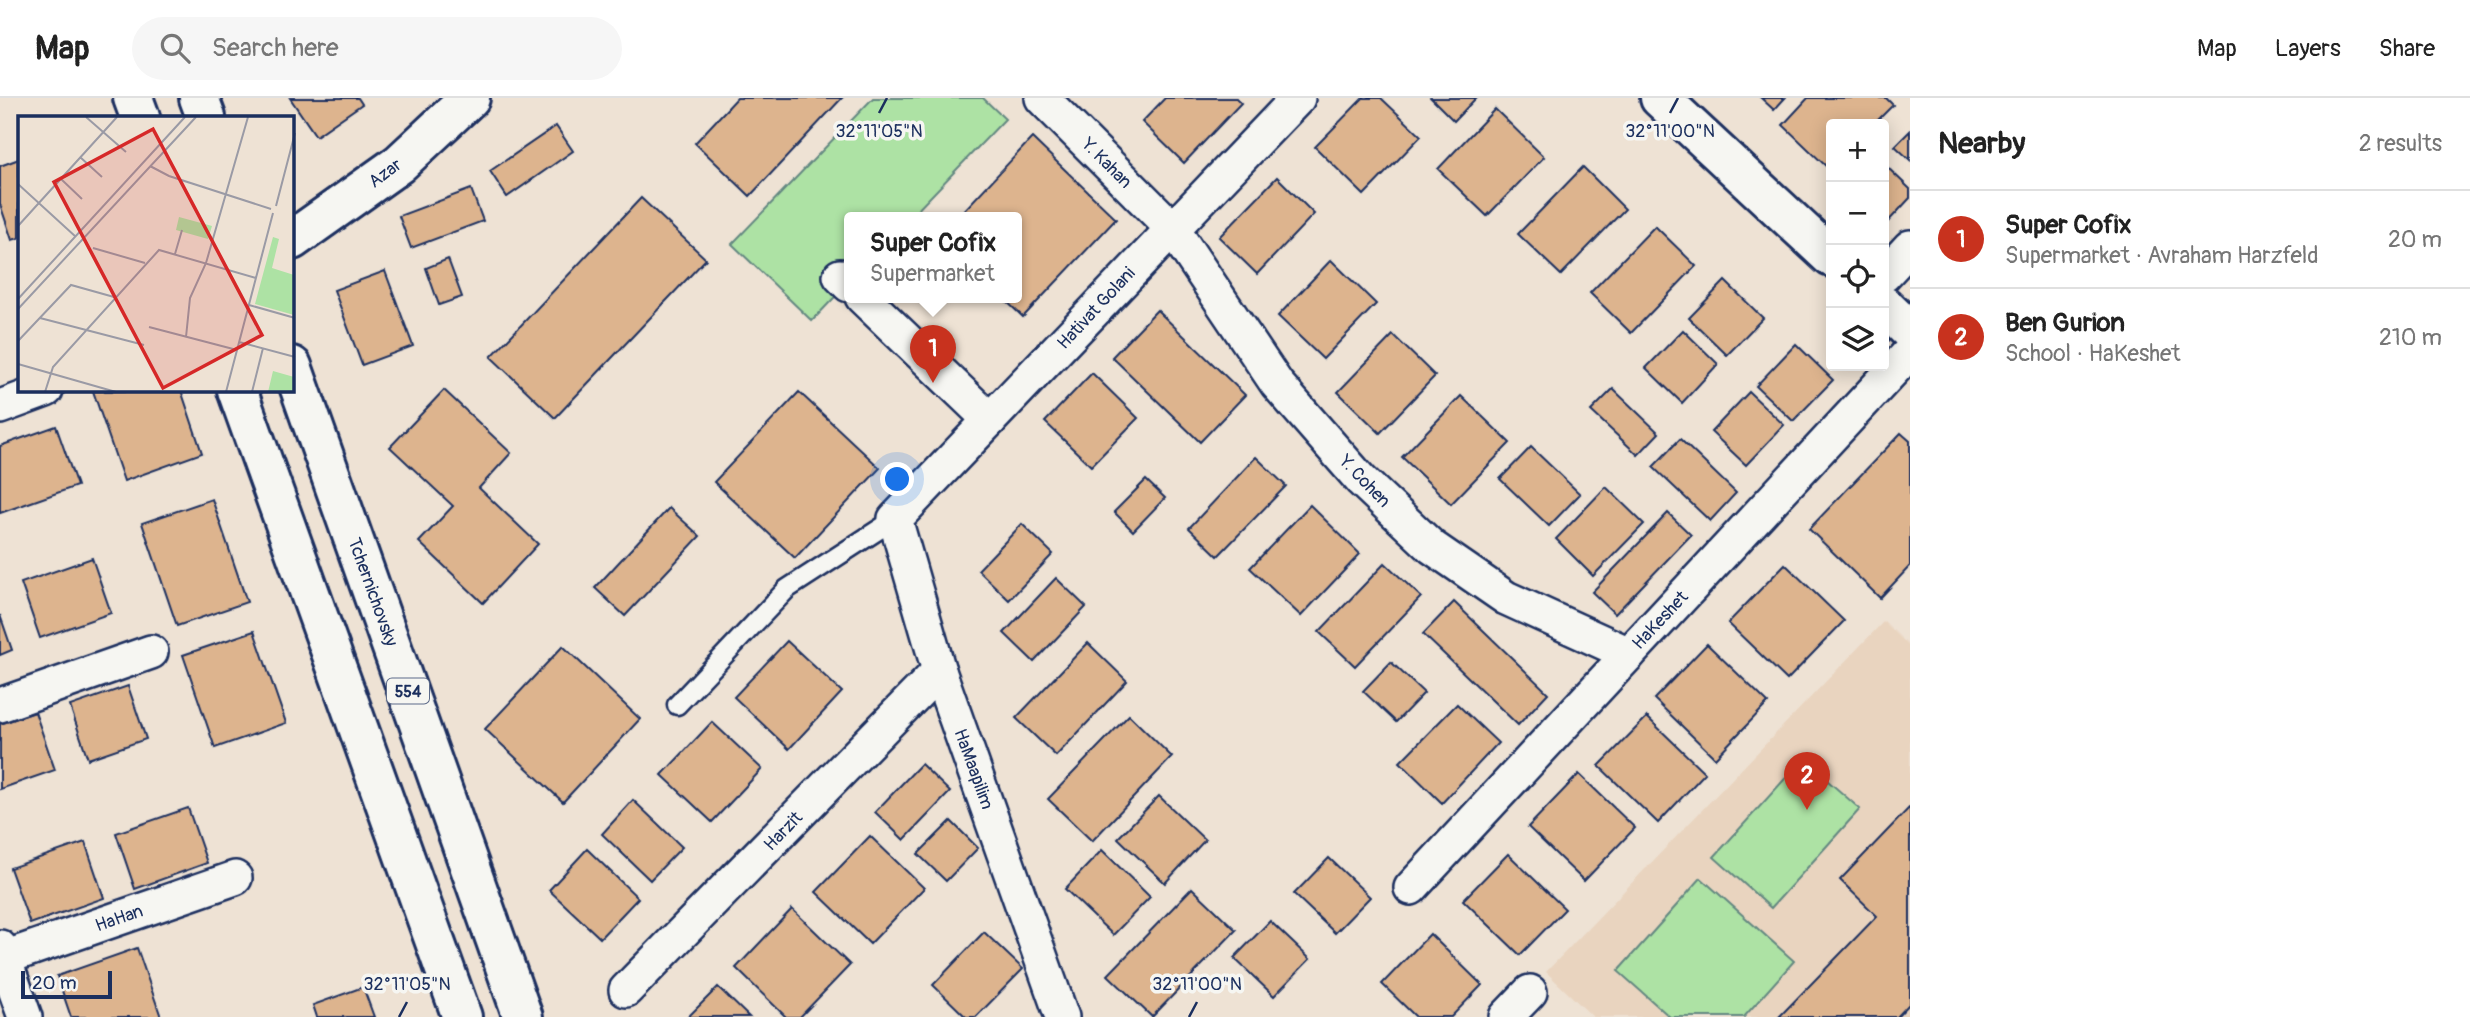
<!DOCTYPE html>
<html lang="en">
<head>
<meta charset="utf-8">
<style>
	:root { --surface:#fff; --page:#f6f6f6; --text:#222; --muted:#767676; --line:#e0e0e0; --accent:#c8321e }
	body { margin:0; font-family:Pangolin,sans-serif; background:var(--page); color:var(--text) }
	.controls { position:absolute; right:21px; top:21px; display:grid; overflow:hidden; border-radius:7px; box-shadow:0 4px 18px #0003 }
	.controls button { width:63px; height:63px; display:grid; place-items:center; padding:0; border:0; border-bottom:2px solid var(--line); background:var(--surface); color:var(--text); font:35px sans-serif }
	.scale { position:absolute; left:21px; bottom:18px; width:91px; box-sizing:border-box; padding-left:7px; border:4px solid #1b2f5e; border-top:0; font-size:19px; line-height:24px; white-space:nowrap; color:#1b2f5e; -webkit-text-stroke:5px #f6f6f2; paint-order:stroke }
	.you { position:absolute; left:898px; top:382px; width:24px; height:24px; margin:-18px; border:5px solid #fff; border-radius:50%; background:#1a73e8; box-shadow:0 0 0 10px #1a73e833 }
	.badge { display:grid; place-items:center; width:46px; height:46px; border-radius:50%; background:var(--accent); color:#fff; font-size:23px; font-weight:700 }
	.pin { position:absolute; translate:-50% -58px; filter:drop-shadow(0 2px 4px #0008) }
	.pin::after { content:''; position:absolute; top:37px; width:24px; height:21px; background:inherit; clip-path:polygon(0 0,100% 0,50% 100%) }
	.popup { position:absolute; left:844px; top:114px; width:178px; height:91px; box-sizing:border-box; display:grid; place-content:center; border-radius:7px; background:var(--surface); filter:drop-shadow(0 2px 5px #0005); font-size:23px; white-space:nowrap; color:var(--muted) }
	.popup b { font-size:26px; color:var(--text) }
	.popup::after { content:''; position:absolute; left:50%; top:100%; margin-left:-14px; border:14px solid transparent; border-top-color:var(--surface) }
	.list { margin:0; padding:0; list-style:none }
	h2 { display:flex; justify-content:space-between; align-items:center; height:91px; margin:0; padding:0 28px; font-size:30px }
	h2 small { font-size:23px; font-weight:400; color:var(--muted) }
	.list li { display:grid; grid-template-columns:46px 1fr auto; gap:21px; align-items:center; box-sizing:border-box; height:98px; padding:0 28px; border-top:2px solid var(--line) }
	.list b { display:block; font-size:26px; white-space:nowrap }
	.list p { margin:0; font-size:23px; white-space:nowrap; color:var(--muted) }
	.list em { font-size:23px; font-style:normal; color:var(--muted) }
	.icon { flex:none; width:38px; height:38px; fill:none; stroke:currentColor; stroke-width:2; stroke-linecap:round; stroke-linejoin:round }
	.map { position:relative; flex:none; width:1910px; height:919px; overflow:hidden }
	header { display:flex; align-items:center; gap:42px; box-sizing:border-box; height:98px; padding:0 35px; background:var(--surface); border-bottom:2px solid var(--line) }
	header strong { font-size:33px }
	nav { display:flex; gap:38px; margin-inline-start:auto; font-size:24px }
	.search { width:490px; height:63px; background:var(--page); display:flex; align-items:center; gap:18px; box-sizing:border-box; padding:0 24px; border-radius:38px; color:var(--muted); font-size:26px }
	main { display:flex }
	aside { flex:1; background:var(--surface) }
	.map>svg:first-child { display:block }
</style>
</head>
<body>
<header>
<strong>Map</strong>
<div class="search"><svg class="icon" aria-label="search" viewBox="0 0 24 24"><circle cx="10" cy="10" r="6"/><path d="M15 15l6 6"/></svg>Search here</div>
<nav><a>Map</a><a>Layers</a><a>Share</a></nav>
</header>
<main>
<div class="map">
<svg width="1910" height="919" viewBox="0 0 1910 919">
	<rect width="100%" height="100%" fill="#eee2d4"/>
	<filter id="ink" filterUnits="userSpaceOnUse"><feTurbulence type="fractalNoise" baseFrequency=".0143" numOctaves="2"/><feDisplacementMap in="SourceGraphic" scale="14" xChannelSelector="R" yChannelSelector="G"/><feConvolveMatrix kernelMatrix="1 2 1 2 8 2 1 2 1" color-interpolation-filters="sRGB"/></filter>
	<g filter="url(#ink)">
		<!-- built -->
		<polygon fill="#e9d4bf" points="1884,523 1910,549 1910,919 1593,919 1546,874"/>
		<!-- green -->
		<g fill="#ade2a4" stroke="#648881" stroke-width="2">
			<polygon points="873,0 983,0 1005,21 911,119 849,119 849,184 812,223 732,146"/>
			<polygon points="1803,661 1860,711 1771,810 1714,759"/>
			<polygon points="1701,780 1794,863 1744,919 1670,919 1618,873"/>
		</g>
		<!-- building -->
		<g fill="#ddb48e" stroke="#1b2f5e" stroke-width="2">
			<polygon points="290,0 358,0 362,6 316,38"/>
			<polygon points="737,0 842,0 750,98 695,45"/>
			<polygon points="1165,0 1236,0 1241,5 1184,65 1142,24"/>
			<polygon points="1363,0 1381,0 1421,38 1364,97 1315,49"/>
			<polygon points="1431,0 1476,0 1454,23"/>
			<polygon points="1761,0 1785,0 1774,12"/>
			<polygon points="1808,0 1886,0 1893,7 1874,26 1831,26 1830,72 1783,27"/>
			<polygon points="1495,11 1544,59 1487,118 1438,71"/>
			<polygon points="556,28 573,53 507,99 490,73"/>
			<polygon points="1910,33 1910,62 1895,48"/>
			<polygon points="1032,40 1116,121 1023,219 1002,199 1017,199 1017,119 958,119"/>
			<polygon points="19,61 19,140 12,142 0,106 0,68"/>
			<polygon points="1884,66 1910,91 1910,100 1885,127"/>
			<polygon points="1583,69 1625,111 1561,177 1518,136"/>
			<polygon points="1277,79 1314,116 1257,176 1219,139"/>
			<polygon points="471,91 483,123 411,150 399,118"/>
			<polygon points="641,100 706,161 555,320 491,259"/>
			<polygon points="1655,128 1696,168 1631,235 1590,195"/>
			<polygon points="448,161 462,199 439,207 426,170"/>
			<polygon points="1331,162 1376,206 1323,261 1278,218"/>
			<polygon points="385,173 413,248 362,267 334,192"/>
			<polygon points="1725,183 1763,220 1727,257 1689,220"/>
			<polygon points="1157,212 1245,297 1200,344 1112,259"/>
			<polygon points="1683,232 1718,266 1682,305 1646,270"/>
			<polygon points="1393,237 1435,278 1380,335 1338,294"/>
			<polygon points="1796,246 1833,282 1793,323 1756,288"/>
			<polygon points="1092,275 1138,320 1091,368 1045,324"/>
			<polygon points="1613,291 1659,335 1638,357 1591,313"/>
			<polygon points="181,292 202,355 124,383 93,293"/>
			<polygon points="444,292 511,355 479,390 538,446 483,505 419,444 453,408 390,349"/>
			<polygon points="799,294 880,370 795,460 714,384"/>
			<polygon points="1749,294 1784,327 1746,367 1711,334"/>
			<polygon points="1461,298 1510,345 1451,406 1402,359"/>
			<polygon points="56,328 77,388 0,415 0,348"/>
			<polygon points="1901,335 1910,343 1910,468 1880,500 1809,431"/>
			<polygon points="1680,341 1736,395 1710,423 1653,369"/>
			<polygon points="1531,349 1580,396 1549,428 1500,381"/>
			<polygon points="1256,359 1286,388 1218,458 1189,430"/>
			<polygon points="1146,382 1165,400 1133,433 1114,414"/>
			<polygon points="1606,389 1644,426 1593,478 1556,441"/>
			<polygon points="212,401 247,504 177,528 142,425"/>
			<polygon points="1310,407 1360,456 1301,518 1250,470"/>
			<polygon points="669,410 700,438 625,518 595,490"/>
			<polygon points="1668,415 1691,437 1615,516 1592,494"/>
			<polygon points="1022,426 1053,456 1009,502 978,472"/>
			<polygon points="92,460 111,515 40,540 21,485"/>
			<polygon points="1385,465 1421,499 1355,568 1319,534"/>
			<polygon points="1785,466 1844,523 1787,582 1728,525"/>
			<polygon points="1056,480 1086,509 1034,564 1004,535"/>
			<polygon points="1454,504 1548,595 1518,627 1423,536"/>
			<polygon points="0,517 12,552 0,557"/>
			<polygon points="254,533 286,625 215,650 183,557"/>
			<polygon points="787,543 842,594 789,651 734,599"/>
			<polygon points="1088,545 1127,583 1056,658 1016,620"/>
			<polygon points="1707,546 1768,605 1715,660 1654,601"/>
			<polygon points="563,548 640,621 563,704 485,631"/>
			<polygon points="1391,564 1424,595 1396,624 1363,593"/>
			<polygon points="128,588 146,641 88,661 70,608"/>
			<polygon points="1457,606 1498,645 1442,705 1400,664"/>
			<polygon points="35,614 55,672 0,691 0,626"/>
			<polygon points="1129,617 1172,659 1092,743 1048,701"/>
			<polygon points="1647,619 1705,675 1658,725 1599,668"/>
			<polygon points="712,624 762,671 712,724 662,677"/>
			<polygon points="921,666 950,694 904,742 875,714"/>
			<polygon points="1579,676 1635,730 1584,783 1528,729"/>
			<polygon points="1159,698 1205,742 1165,785 1118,740"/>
			<polygon points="633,702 682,749 650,782 602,736"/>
			<polygon points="1910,709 1910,905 1897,919 1779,919 1877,818 1840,782"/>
			<polygon points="188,710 207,765 135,791 116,735"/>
			<polygon points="951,723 978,750 946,783 918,756"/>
			<polygon points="870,738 924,790 870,846 816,794"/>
			<polygon points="85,744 104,800 30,826 10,770"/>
			<polygon points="587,751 638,800 600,840 549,792"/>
			<polygon points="1102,752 1150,799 1113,837 1065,791"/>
			<polygon points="1508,756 1565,811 1520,857 1463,802"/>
			<polygon points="1329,760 1370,799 1335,835 1294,796"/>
			<polygon points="1192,790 1236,832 1152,919 1108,877"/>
			<polygon points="792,811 850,867 800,919 786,919 736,870"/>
			<polygon points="1270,823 1310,861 1274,898 1234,860"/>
			<polygon points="984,834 1023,871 976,919 966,919 933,887"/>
			<polygon points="1430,836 1482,887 1451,919 1416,919 1382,886"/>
			<polygon points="137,850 161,919 71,919 57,878"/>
			<polygon points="363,889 374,919 317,919 313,907"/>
			<polygon points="718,889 749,919 688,919"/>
		</g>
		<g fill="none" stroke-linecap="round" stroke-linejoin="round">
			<defs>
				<polyline id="service" points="677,607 787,491 895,421"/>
				<g id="minor">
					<polyline points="1042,0 1172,130 1277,286 1361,382 1432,449 1506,500 1629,556"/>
					<polyline points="1884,177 1910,149"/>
					<polyline points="840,178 849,187"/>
					<polyline points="862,199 990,322"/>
					<polyline points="0,309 46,292"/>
					<polyline points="0,607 151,554"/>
					<polyline points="1411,790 1910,254"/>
					<polyline points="0,849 25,919"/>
					<polyline points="4,860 235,780"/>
					<polyline points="626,892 939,573"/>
					<polyline points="1062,919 939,573 895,421 1298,0"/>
					<polyline points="1506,919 1530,894"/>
				</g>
				<g id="tertiary">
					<polyline points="1660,0 1831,159"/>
					<polyline points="292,142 399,66 470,0"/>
					<polyline points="1884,208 1910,233"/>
				</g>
				<g id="primary">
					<polyline points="133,0 140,19"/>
					<polyline points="199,0 206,19"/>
					<polyline points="292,268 523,919"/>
					<polyline points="237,292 462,919"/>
				</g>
			</defs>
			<!-- service casing -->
			<use href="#service" stroke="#1b2f5e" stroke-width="23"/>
			<!-- minor casing -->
			<use href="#minor" stroke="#1b2f5e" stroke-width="38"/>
			<!-- tertiary casing -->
			<use href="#tertiary" stroke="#1b2f5e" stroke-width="44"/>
			<!-- primary casing -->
			<use href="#primary" stroke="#1b2f5e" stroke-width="44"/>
			<!-- service -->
			<use href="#service" stroke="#f6f6f2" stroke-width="18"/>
			<!-- minor -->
			<use href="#minor" stroke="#f6f6f2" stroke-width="33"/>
			<!-- tertiary -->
			<use href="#tertiary" stroke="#f6f6f2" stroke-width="38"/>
			<!-- primary -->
			<use href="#primary" stroke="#f6f6f2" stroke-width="38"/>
		</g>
	</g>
	<!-- ticks -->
	<path fill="none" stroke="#1b2f5e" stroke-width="2.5" d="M879 15 887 0M1670 15 1678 0M399 919 407 904M1189 919 1197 904"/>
	<g text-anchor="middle" stroke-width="7" stroke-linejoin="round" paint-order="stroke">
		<!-- shield labels -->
		<rect fill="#f6f6f2" stroke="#5d6b8a" stroke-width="2" x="387" y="580.5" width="42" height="25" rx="5"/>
		<g font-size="16" font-weight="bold" fill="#1b2f5e">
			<text x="408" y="599">554</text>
		</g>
		<!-- street labels -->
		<g font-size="18" fill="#1b2f5e" stroke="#f6f6f2">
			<text transform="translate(1107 65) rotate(45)" y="6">Y. Kahan</text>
			<text transform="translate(385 75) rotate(-37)" y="6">Azar</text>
			<text transform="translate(1096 210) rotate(-47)" y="6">Hativat Golani</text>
			<text transform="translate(1365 383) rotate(46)" y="6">Y. Cohen</text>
			<text transform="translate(373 494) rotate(70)" y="6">Tchernichovsky</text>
			<text transform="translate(1660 522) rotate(-47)" y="6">HaKeshet</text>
			<text transform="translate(974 671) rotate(70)" y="6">HaMaapilim</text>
			<text transform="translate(783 733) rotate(-46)" y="6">Harzit</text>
			<text transform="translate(119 820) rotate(-19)" y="6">HaHan</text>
		</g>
	</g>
	<!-- overview -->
	<g transform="translate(18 18)">
		<rect width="276" height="276" fill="#eee2d4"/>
		<path d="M161 101 194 110 190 123 158 114ZM255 121 261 123 254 152 276 159V199L237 188ZM255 255 276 261V276H250Z" fill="#ade2a4"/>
		<path fill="none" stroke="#9a9aa5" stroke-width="2" d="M68 1 108 36M62 41 84 61M132 50 151 60 253 93M43 63 64 83M0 68 58 121M258 90 277 17M0 110 99 1M75 132 127 147M157 138 164 114M0 183 167 1M231 189 277 202M0 193 178 1M22 202 126 229M131 211 219 234M168 221 172 182 188 147 230 1M0 225 53 169 96 181M221 226 277 241M0 248 98 276M27 276 35 251 141 134 238 162M208 276 255 97M234 276 245 232"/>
		<path fill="#d62828" fill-opacity="0.15" stroke="#d62828" stroke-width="3.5" d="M135 13 244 219 145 272 36 66Z"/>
		<rect width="276" height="276" fill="none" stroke="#1b2f5e" stroke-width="3.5"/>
	</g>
	<g font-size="18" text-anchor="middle" fill="#1b2f5e" stroke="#f6f6f2" stroke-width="7" stroke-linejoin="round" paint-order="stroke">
		<text x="879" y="39">32°11'05"N</text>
		<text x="1670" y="39">32°11'00"N</text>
		<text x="407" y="892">32°11'05"N</text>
		<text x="1197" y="892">32°11'00"N</text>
	</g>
</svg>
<div class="controls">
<button>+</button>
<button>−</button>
<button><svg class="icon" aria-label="locate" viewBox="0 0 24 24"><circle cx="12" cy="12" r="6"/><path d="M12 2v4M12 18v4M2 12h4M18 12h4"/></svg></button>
<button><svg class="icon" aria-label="layers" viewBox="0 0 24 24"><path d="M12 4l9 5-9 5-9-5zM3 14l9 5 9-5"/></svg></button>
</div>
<div class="scale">20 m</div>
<div class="you"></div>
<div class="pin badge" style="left:933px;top:285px">1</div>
<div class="popup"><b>Super Cofix</b>Supermarket</div>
<div class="pin badge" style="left:1807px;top:712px">2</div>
</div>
<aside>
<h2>Nearby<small>2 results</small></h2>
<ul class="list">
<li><span class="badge">1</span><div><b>Super Cofix</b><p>Supermarket · Avraham Harzfeld</p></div><em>20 m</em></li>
<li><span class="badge">2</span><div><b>Ben Gurion</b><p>School · HaKeshet</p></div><em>210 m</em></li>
</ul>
</aside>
</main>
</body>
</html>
